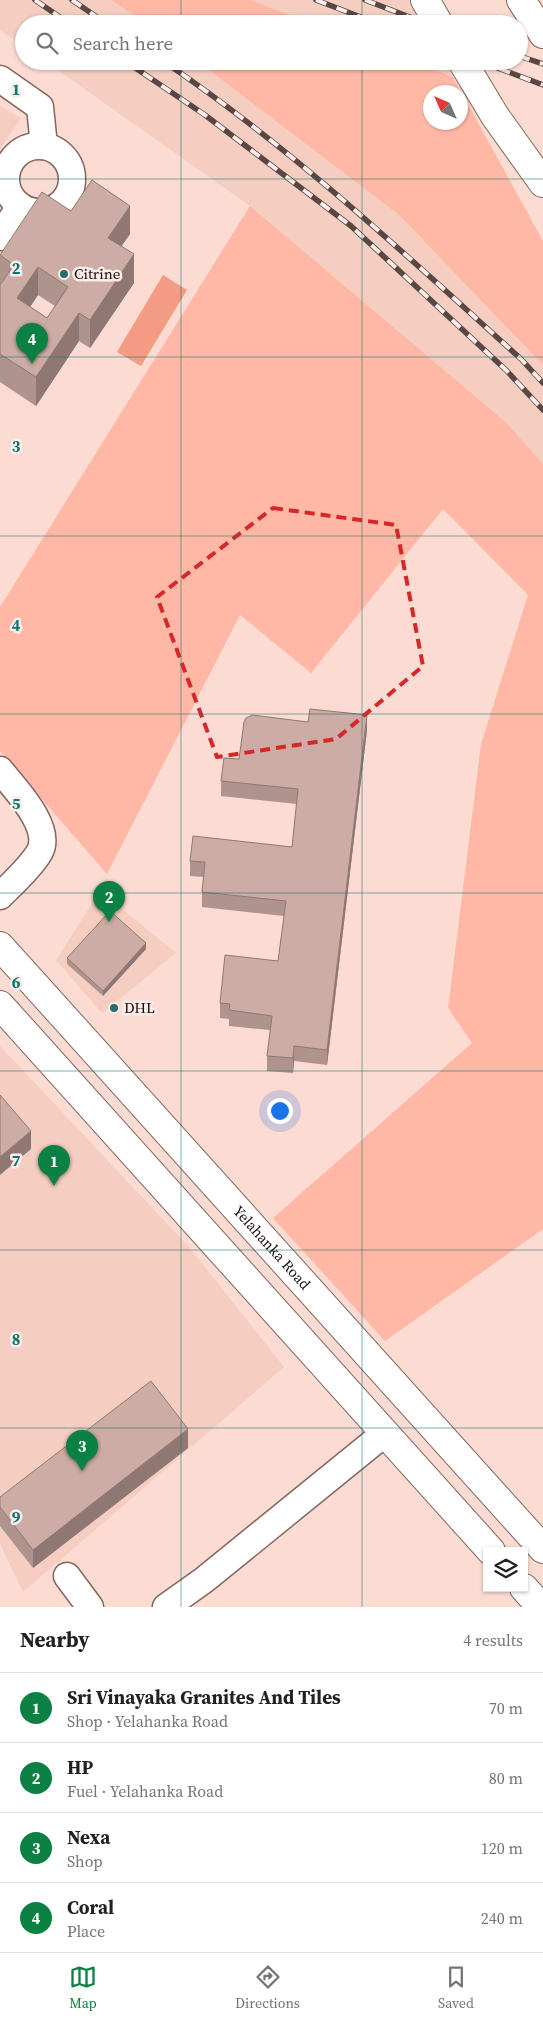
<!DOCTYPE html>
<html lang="en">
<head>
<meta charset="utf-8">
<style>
	:root { --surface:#fff; --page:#f6f6f6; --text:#202124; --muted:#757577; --line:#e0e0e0; --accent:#0b8043 }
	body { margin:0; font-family:"Source Serif 4",serif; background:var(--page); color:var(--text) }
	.controls { position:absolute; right:15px; bottom:15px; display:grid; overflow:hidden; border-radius:0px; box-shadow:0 1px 4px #0004 }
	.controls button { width:45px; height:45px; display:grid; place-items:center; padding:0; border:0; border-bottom:1px solid var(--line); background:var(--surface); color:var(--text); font:25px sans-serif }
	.compass { position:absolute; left:423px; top:85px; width:45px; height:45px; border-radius:50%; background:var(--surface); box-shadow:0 1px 4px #0004; rotate:315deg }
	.you { position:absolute; left:279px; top:1110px; width:18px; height:18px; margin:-12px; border:4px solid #fff; border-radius:50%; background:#1a73e8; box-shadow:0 0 0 8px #1a73e833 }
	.badge { display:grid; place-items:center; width:32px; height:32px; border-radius:50%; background:var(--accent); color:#fff; font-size:16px; font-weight:700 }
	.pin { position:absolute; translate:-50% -41px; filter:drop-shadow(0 1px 2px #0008) }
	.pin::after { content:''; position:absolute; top:26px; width:18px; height:15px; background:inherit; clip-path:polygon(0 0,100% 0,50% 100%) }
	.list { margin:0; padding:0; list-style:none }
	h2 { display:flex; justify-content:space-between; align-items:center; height:65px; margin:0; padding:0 20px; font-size:21px }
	h2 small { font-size:16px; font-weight:400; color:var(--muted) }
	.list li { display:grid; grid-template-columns:32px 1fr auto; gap:15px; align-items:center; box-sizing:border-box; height:70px; padding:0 20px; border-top:1px solid var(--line) }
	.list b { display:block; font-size:19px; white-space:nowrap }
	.list p { margin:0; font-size:16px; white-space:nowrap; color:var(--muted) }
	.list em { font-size:16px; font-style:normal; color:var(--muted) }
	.icon { flex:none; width:28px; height:28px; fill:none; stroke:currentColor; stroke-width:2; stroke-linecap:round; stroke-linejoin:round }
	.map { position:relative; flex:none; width:543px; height:1607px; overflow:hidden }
	.search { position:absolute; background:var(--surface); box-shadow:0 1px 4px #0004; left:15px; right:15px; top:15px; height:55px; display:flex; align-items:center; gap:12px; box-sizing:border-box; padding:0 18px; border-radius:28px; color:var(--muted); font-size:19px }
	.sheet { height:345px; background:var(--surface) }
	nav { display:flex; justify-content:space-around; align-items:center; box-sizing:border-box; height:70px; border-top:1px solid var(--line); background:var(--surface); font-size:14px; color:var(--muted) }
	nav a { display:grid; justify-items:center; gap:2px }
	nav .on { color:var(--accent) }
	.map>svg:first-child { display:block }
</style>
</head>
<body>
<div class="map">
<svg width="543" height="1607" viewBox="0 0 543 1607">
	<rect width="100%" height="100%" fill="#fcdbd2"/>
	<!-- built -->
	<g fill="#f6cdc1">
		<polygon points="0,0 111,0 147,24 24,24 24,46 0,30"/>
		<polygon points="251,0 410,0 423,24 314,24"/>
		<polygon points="45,61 197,61 399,215 543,365 543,464 507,423 250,206"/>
		<polygon points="413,61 444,61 453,77"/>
		<polygon points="0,106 21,118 0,149"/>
		<polygon points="100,891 176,953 102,1013 56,960"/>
		<polygon points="0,1046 190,1248 284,1367 23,1592 0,1544"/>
	</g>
	<!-- green -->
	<g fill="#ffb8a5" fill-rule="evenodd">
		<polygon points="111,0 251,0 314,24 147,24"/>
		<path d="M197 61H413L453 77 543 241V365L399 215ZM430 92H460V122H430Z"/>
		<polygon points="250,206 507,423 543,464 543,1229 385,1341 273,1218 472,1043 448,1008 481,744 528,595 443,509 311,673 240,615 107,874 0,751 0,607"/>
	</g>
	<!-- water -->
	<polygon fill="#f39b83" points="163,275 187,290 141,366 117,352"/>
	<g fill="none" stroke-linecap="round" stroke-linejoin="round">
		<defs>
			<g id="minor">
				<polyline points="0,79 40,107 44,146"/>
				<circle cx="39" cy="179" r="33"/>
				<polyline points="0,237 20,206"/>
				<path d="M0 770C15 789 54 828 39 853 29 869 13 883 0 896"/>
				<polyline points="67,1576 90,1607"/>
				<polyline points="166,1607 204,1580 385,1433"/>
			</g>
			<g id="major">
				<polyline points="425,0 439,24"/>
				<polyline points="462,61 495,116 543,183"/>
				<path id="s1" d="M0 946 543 1549"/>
				<polyline points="0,1005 491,1551"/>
				<polyline points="524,1588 541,1607"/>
			</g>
			<polyline id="highway" points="521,0 543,34"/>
		</defs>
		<!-- minor casing -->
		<use href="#minor" stroke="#83665e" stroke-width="29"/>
		<!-- major casing -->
		<use href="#major" stroke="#83665e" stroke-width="30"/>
		<!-- highway casing -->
		<use href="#highway" stroke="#83665e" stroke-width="30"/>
		<!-- minor -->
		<use href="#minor" stroke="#fff" stroke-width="26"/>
		<!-- major -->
		<use href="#major" stroke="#fff" stroke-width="28"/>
		<!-- highway -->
		<use href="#highway" stroke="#fff" stroke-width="28"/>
		<defs>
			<g id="rail">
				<polyline points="35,0 70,24"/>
				<polyline points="72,0 107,24"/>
				<polyline points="316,0 379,24"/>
				<polyline points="365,0 428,24"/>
				<polyline points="519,56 543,64"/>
				<polyline points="125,61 205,115 351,226 507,371 543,410"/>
				<path d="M163 61C292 148 406 255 521 359L543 383"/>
				<polyline points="479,61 543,85"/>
			</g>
		</defs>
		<!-- rail casing -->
		<use href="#rail" stroke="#594743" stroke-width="5.5"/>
		<!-- rail -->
		<use href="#rail" stroke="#fbede9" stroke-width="4" stroke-dasharray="11" stroke-linecap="butt"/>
	</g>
	<!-- wall -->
	<g fill="#af948d" fill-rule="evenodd">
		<path d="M71 211 130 234 121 246 134 283 90 348 79 341 36 406 0 382V285L1 284H0V255ZM38 295 55 306 47 318 30 307Z"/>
		<polygon points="367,730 327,1065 294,1061 293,1073 267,1071 267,1056 270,1030 229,1026 229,1019 220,1018 220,1003 278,961 284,916 202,907 202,892 204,877 190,876 190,861 292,847 297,804 221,796 221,781 239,759"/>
		<polygon points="146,949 103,996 67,964 67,958"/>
		<polygon points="188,1448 33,1568 0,1526 0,1497"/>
	</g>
	<!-- shaded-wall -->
	<g fill="#8f7873">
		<polygon points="130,206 130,234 108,266 108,238"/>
		<polygon points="134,254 134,283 90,348 90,320"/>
		<polygon points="38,267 38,295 17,326 17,298"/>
		<polygon points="79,313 79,341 36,406 36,377"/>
		<polygon points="367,715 367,730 327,1065 327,1050"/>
		<polygon points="146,943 146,949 103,996 103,991"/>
		<polygon points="294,1046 294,1061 293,1073 293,1058"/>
		<polygon points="31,1131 31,1149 0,1175 0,1157"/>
		<polygon points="188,1429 188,1448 33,1568 33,1550"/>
	</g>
	<!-- building -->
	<g fill="#ccaca4" stroke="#8f7873" fill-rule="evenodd">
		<path d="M92 180 130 206 108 238 134 254 90 320 79 313 36 377 0 354V285L14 265 0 255 42 192 71 211ZM38 267 68 287 47 318 17 298Z"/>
		<polygon points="310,709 367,715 327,1050 294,1046 293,1058 267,1056 272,1016 229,1010 230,1004 220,1003 225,955 278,961 286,901 202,892 205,862 190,861 193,836 292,847 298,789 221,781 224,758 239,759 244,722 246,718 252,715 308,722"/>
		<polygon points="110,911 146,943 103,991 67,958"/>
		<polygon points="0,1095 31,1131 0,1157"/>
		<polygon points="151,1381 188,1429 33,1550 0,1507 0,1497"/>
	</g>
	<!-- marked area -->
	<path fill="none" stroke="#d62828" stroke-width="4" stroke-dasharray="10 6" stroke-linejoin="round" d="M273 508 396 525 423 666 336 739 217 757 157 597Z"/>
	<!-- grid -->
	<path fill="none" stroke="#0f766e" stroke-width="1" stroke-opacity="0.55" d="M181 0V24M362 0V24M181 61V1607M362 61V1607M0 179H543M0 357H543M0 536H543M0 714H543M0 893H543M0 1071H543M0 1250H543M0 1428H543"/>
	<!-- markers -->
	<g fill="#266e67" stroke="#fbede9" stroke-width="2">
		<circle cx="64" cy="274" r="5"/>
		<circle cx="114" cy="1008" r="5"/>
	</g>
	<g text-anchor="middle" stroke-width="5" stroke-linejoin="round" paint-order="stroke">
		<!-- poi labels -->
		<g font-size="15" fill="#1b100d" stroke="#fbede9" text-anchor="start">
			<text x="74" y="279">Citrine</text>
			<text x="124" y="1013">DHL</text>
		</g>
		<!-- street labels -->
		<g font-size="15" fill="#1b100d" stroke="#fbede9">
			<text dy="5" stroke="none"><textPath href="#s1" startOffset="406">Yelahanka Road</textPath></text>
		</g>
	</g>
	<g font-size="16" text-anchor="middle" font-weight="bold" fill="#0f766e" stroke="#fbede9" stroke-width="5" stroke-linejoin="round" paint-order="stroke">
		<text x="16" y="95">1</text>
		<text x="16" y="274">2</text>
		<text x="16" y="452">3</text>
		<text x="16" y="631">4</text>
		<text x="16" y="809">5</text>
		<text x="16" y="988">6</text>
		<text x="16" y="1166">7</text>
		<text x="16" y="1345">8</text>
		<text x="16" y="1523">9</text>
	</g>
</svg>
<div class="controls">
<button><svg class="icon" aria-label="layers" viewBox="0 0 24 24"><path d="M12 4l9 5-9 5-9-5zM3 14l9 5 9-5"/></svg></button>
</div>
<svg class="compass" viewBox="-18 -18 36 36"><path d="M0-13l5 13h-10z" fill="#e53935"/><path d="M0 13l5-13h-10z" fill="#757577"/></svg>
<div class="you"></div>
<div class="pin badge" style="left:54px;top:1186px">1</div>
<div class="pin badge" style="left:109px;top:922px">2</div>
<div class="pin badge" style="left:82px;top:1471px">3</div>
<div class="pin badge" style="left:32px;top:364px">4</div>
<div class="search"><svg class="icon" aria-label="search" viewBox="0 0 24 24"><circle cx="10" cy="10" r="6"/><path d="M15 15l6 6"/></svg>Search here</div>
</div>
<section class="sheet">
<h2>Nearby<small>4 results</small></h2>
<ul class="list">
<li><span class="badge">1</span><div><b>Sri Vinayaka Granites And Tiles</b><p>Shop · Yelahanka Road</p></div><em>70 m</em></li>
<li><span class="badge">2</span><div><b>HP</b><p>Fuel · Yelahanka Road</p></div><em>80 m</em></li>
<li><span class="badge">3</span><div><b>Nexa</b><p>Shop</p></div><em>120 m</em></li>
<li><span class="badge">4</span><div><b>Coral</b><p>Place</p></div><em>240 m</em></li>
</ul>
</section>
<nav>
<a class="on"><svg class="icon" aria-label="map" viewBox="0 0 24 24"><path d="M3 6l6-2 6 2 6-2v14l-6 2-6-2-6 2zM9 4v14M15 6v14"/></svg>Map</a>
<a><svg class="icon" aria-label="directions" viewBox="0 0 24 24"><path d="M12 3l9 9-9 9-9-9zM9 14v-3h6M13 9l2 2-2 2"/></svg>Directions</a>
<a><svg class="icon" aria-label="saved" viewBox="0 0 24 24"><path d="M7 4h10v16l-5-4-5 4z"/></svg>Saved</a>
</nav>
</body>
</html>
